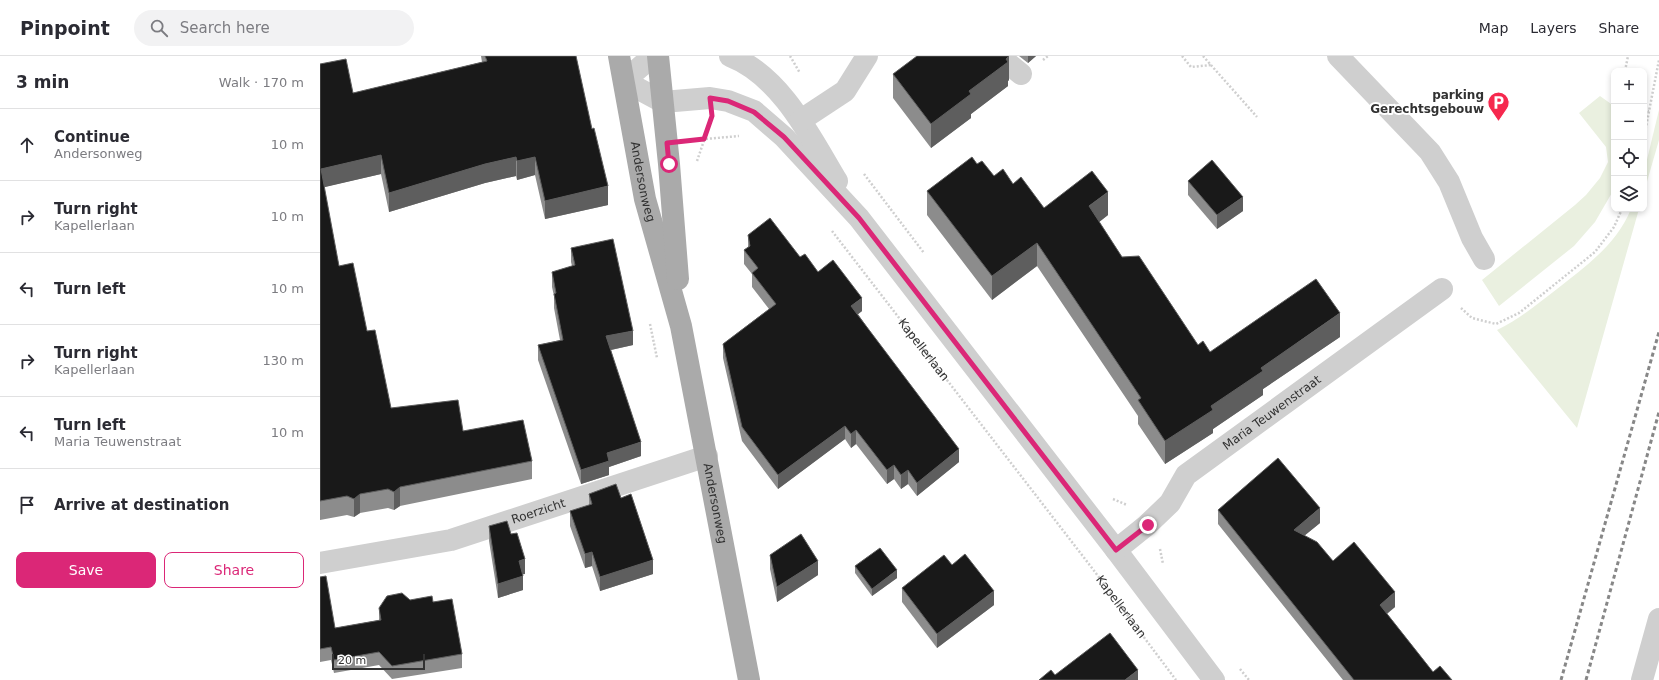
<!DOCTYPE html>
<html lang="en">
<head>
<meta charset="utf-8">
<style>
	:root { --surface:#fff; --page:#f2f2f3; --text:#2b2b33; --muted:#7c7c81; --line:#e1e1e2; --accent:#db2777 }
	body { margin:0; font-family:"DejaVu Sans",sans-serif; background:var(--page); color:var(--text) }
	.controls { position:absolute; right:12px; top:12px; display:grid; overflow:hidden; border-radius:8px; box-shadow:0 2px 6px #0003 }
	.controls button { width:36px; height:36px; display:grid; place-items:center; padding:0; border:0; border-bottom:1px solid var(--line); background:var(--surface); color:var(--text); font:20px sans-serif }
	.scale { position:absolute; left:12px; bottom:10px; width:93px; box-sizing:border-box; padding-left:4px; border:2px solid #323232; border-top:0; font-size:11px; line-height:14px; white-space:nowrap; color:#323232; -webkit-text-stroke:3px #fff; paint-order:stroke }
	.stop { position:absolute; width:12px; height:12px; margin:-9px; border:3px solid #db2777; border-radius:50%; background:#fff }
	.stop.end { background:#db2777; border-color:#fff; box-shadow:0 1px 4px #0008 }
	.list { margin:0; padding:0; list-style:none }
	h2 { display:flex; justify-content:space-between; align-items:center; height:52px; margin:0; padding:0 16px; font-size:17px }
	h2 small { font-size:13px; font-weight:400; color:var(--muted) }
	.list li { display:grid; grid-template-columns:26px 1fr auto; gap:12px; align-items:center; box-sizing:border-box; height:72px; padding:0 16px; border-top:1px solid var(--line) }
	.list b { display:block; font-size:15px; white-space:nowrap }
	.list p { margin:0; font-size:13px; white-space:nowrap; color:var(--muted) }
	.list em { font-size:13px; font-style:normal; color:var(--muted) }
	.actions { display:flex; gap:8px; padding:12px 16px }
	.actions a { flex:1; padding:9px 0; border:1px solid var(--accent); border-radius:8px; text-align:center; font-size:14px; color:var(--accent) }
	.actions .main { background:var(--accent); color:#fff }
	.icon { flex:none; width:22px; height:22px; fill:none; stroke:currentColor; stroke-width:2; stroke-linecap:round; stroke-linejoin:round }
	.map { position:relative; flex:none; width:1339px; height:624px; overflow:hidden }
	header { display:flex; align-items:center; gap:24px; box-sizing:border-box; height:56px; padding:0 20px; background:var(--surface); border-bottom:1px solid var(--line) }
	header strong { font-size:19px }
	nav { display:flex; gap:22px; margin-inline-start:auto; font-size:14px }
	.search { width:280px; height:36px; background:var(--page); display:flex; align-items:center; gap:10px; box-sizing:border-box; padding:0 14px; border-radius:22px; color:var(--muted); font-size:15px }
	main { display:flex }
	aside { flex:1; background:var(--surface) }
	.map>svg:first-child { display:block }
</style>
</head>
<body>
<header>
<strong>Pinpoint</strong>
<div class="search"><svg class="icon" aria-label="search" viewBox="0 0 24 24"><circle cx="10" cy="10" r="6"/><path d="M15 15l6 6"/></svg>Search here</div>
<nav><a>Map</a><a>Layers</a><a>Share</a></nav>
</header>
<main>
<aside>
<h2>3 min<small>Walk · 170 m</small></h2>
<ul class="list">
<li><svg class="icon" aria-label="ahead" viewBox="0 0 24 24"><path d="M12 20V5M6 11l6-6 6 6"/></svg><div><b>Continue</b><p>Andersonweg</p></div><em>10 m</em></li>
<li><svg class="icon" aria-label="right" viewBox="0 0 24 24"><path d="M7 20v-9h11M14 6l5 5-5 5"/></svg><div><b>Turn right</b><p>Kapellerlaan</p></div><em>10 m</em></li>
<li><svg class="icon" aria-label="left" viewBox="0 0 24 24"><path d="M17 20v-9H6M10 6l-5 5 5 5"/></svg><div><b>Turn left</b></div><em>10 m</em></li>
<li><svg class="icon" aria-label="right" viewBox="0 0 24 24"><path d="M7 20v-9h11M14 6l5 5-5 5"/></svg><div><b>Turn right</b><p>Kapellerlaan</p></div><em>130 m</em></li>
<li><svg class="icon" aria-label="left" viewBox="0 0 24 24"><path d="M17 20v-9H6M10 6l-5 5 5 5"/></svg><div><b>Turn left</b><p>Maria Teuwenstraat</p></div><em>10 m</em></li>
<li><svg class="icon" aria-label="arrive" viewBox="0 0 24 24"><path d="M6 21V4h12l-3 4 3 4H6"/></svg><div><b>Arrive at destination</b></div></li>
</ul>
<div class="actions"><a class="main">Save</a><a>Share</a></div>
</aside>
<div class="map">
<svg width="1339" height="624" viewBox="0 0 1339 624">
	<rect width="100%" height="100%" fill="#fff"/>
	<!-- green -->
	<g fill="#eaf0e0">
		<polygon points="1280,40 1294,50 1293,135 1275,166 1254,190 1179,250 1162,224 1255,149 1266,139 1280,122 1288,106 1286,91 1259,57"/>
		<polygon points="1339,54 1339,84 1324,136 1324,116"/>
		<path d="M1311 153H1319L1257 372 1177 274C1200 263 1217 248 1237 233 1266 210 1297 188 1311 153Z"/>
	</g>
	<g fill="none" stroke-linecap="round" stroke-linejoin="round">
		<!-- path -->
		<g stroke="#cfcfcf" stroke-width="2.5" stroke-dasharray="2 2" stroke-linecap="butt">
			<polyline points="470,0 480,17"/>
			<polyline points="862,0 871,11 891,9"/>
			<polyline points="883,0 937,61"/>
			<polyline points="723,4 728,0"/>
			<polyline points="1305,15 1308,0"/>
			<polyline points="1324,54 1329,55"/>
			<polyline points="1324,81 1339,4"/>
			<polyline points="374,84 419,80"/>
			<polyline points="377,105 389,70"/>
			<polyline points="544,118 604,197"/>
			<path id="s1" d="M512 175 772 512 856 624"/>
			<polyline points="1141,252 1152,262 1176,268 1199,257 1275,196 1294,171 1302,153"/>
			<polyline points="330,268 337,302"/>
			<polyline points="793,443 807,449"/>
			<polyline points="840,493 843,508"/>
			<polyline points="920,613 929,624"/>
		</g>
		<!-- minor -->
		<g stroke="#cfcfcf" stroke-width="22">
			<polyline points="333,0 304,25 343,46 390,42 408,45 434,55 464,81 539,162 796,494 894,624"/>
			<path d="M410 0C461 20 490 80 517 125"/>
			<polyline points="679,0 701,18"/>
			<polyline points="1018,0 1110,96 1129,126 1152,182 1164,203"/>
			<polyline points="481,64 525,35 547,0"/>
			<path id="s2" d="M796 494 827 469 850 447 866 419 1122 233"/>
			<path id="s3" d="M0 507 131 484 387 400"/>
			<polyline points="1322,624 1339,563"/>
		</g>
		<!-- major -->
		<g stroke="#aaa" stroke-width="22">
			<path id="s4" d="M299 0 325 143 361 270 429 624"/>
			<polyline points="338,0 349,108 358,223"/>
		</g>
		<!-- rail -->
		<g stroke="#878787" stroke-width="3" stroke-dasharray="4 3" stroke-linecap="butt">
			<polyline points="1241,624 1339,276"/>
			<polyline points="1266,624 1339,356"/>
		</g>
	</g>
	<!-- wall -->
	<g fill="#8c8c8c">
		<polygon points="161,0 256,0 288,149 225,163 215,119 197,124 196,120 165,127 69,156 61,118 4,131 19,210 47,275 71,352 143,375 212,405 212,423 80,450 74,454 68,452 40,457 34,461 27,459 0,464 0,8 33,37 162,6"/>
		<polygon points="699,0 716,0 708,7"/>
		<polygon points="573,18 689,24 688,25 688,30 651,58 651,62 611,92 573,42"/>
		<polygon points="657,108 674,120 693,128 724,152 788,159 779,166 802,201 878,289 890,296 1020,281 943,333 943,339 893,373 893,377 845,408 818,368 818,360 717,210 672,244 607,159 607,135"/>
		<polygon points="868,125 923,155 897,173 868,139"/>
		<polygon points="428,179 480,201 498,216 542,255 538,258 639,406 597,440 588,428 581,433 574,423 567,428 536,388 531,392 525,383 458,433 422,385 403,302 403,288 449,253 432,231 432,218 424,208 424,194 428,191"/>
		<polygon points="251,192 313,289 291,294 321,400 289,411 289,419 261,428 218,304 218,289 240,284 234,252 234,240 232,231 232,216 252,210 251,206"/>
		<polygon points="269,438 301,442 333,518 280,535 272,510 265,512 250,470 250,455 269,450"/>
		<polygon points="898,454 1000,467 984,480 1013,505 1075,551 1067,558 1113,616 1132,624 1023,624 898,468"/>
		<polygon points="169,470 191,478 205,518 203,518 203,534 178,542 169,485"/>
		<polygon points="450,499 498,519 457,546 450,513"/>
		<polygon points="632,509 674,549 617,592 582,546 582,532"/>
		<polygon points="535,510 577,522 552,540 535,517"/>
		<polygon points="0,521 15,572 59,564 59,552 90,544 113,546 142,598 142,612 72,623 59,609 14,617 11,604 0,606"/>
	</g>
	<!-- shaded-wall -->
	<g fill="#5e5e5e">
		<polygon points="689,0 689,24 688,25 688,30 651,58 651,62 611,92 611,68"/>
		<polygon points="708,0 716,0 708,7"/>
		<polygon points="61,99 61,118 1,132 1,113"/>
		<polygon points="196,101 196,120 165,127 69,156 69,137 165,108"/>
		<polygon points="215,101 215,119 197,124 197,105"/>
		<polygon points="288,130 288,149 225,163 225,145"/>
		<polygon points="788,136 788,159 769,174 769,150"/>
		<polygon points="923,141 923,155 897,173 897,159"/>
		<polygon points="717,187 717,210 672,244 672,220"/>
		<polygon points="542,242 542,255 531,264 531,250"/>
		<polygon points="1020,257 1020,281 943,333 943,339 893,373 893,377 845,408 845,385 941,312"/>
		<polygon points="313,275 313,289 286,295 286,280"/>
		<polygon points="525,370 525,383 458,433 458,419"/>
		<polygon points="536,374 536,388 531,392 531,378"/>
		<polygon points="321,386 321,400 289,411 289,419 261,428 261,414 287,397"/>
		<polygon points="639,393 639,406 597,440 597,427"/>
		<polygon points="574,409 574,423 567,428 567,414"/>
		<polygon points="588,414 588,428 581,433 581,419"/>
		<polygon points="80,431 80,450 74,454 74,436"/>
		<polygon points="40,438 40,457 34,461 34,443"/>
		<polygon points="1000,452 1000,467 974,488 974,474"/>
		<polygon points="272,496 272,510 265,512 265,498"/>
		<polygon points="205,503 205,518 199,519 199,505"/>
		<polygon points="333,504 333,518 280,535 280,521"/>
		<polygon points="498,505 498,519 457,546 457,531"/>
		<polygon points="577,514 577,522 552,540 552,533"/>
		<polygon points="203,520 203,534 178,542 178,528"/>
		<polygon points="674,535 674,549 617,592 617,578"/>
		<polygon points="1075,536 1075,551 1060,563 1060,549"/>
		<polygon points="818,614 818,624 805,624"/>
	</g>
	<!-- building -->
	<g fill="#191919" stroke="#5e5e5e">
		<polygon points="165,0 256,0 272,73 274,72 288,130 225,145 215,101 197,105 196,101 165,108 69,137 61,99 1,113 19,210 33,207 47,275 55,274 71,352 138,344 143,375 203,364 212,405 80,431 74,436 68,433 40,438 34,443 27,440 0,445 0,8 26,3 33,37 167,5"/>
		<polygon points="597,0 689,0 686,3 688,6 649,35 651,38 611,68 573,18"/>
		<polygon points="652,101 657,108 662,105 674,120 683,113 693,128 701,121 724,152 772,115 788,136 769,150 802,201 819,200 878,289 883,285 890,296 996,223 1020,257 941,312 943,315 891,350 893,354 845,385 818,344 821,342 717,187 672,220 607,135"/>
		<polygon points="892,104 923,141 897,159 868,125"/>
		<polygon points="450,162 480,201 485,198 498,216 513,204 542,242 531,250 639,393 597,427 588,414 581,419 574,409 567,414 536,374 531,378 525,370 458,419 422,371 403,288 456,248 432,217 438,212 424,194 430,190 428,179"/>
		<polygon points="293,183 313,275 286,280 321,386 287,397 289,405 261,414 218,289 243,284 234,238 236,237 232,216 255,209 251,192"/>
		<polygon points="958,402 1000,452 974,474 997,486 1013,505 1034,486 1075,536 1060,549 1064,554 1113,616 1120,610 1132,624 1034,624 898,454"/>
		<polygon points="296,428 301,442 311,438 333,504 280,521 272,496 265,498 250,455 272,448 269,438"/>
		<polygon points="187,465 191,478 197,477 205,503 199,505 203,520 178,528 169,470"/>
		<polygon points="481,478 498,505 457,531 450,499"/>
		<polygon points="560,492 577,514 552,533 535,510"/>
		<polygon points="645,498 674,535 617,578 582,532 624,499 632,509"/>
		<polygon points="6,520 15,572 61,564 59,552 67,540 82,537 90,544 112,540 113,546 132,543 142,598 72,610 59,596 14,604 11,591 0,593 0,521"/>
		<polygon points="790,577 818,614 805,624 719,624 731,614 735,619"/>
	</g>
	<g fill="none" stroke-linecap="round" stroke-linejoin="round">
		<!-- route -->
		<polyline stroke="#db2777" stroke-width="5" points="349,108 347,87 384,83 392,60 390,42 408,45 434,56 464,81 539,162 796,494 828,469"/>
	</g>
	<!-- icons -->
	<defs>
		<symbol id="parking-pin" viewBox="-11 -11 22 30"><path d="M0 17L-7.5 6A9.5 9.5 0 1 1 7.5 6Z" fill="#f6284e" stroke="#fff"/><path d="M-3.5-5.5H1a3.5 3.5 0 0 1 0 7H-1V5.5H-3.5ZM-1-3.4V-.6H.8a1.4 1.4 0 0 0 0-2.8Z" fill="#fff"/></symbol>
	</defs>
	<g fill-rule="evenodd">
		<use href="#parking-pin" x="1166" y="34" width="25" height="34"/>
	</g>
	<g text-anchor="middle" stroke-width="4" stroke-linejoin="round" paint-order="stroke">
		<!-- poi labels -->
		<g font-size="12" font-weight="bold" fill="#323232" stroke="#fff" text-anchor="end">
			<text x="1164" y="43">parking<tspan x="1164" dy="14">Gerechtsgebouw</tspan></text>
		</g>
		<!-- street labels -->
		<g font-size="12" fill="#323232" stroke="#fff">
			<text dy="4" stroke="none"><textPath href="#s4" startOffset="128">Andersonweg</textPath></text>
			<text dy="4" stroke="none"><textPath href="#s1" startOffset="150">Kapellerlaan</textPath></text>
			<text dy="4" stroke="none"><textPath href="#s2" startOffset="210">Maria Teuwenstraat</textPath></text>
			<text dy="4" stroke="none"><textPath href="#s4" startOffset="458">Andersonweg</textPath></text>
			<text dy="4" stroke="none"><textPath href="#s3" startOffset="225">Roerzicht</textPath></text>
			<text dy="4" stroke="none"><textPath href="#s1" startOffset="474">Kapellerlaan</textPath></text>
		</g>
	</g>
</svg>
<div class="controls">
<button>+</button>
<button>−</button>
<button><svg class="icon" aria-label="locate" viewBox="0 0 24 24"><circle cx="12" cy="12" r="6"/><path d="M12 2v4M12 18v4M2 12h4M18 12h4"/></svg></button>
<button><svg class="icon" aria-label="layers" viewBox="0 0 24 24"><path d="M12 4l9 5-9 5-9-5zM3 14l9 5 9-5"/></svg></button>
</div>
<div class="scale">20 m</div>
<div class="stop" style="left:349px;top:108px"></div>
<div class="stop end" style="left:828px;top:469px"></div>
</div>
</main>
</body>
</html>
